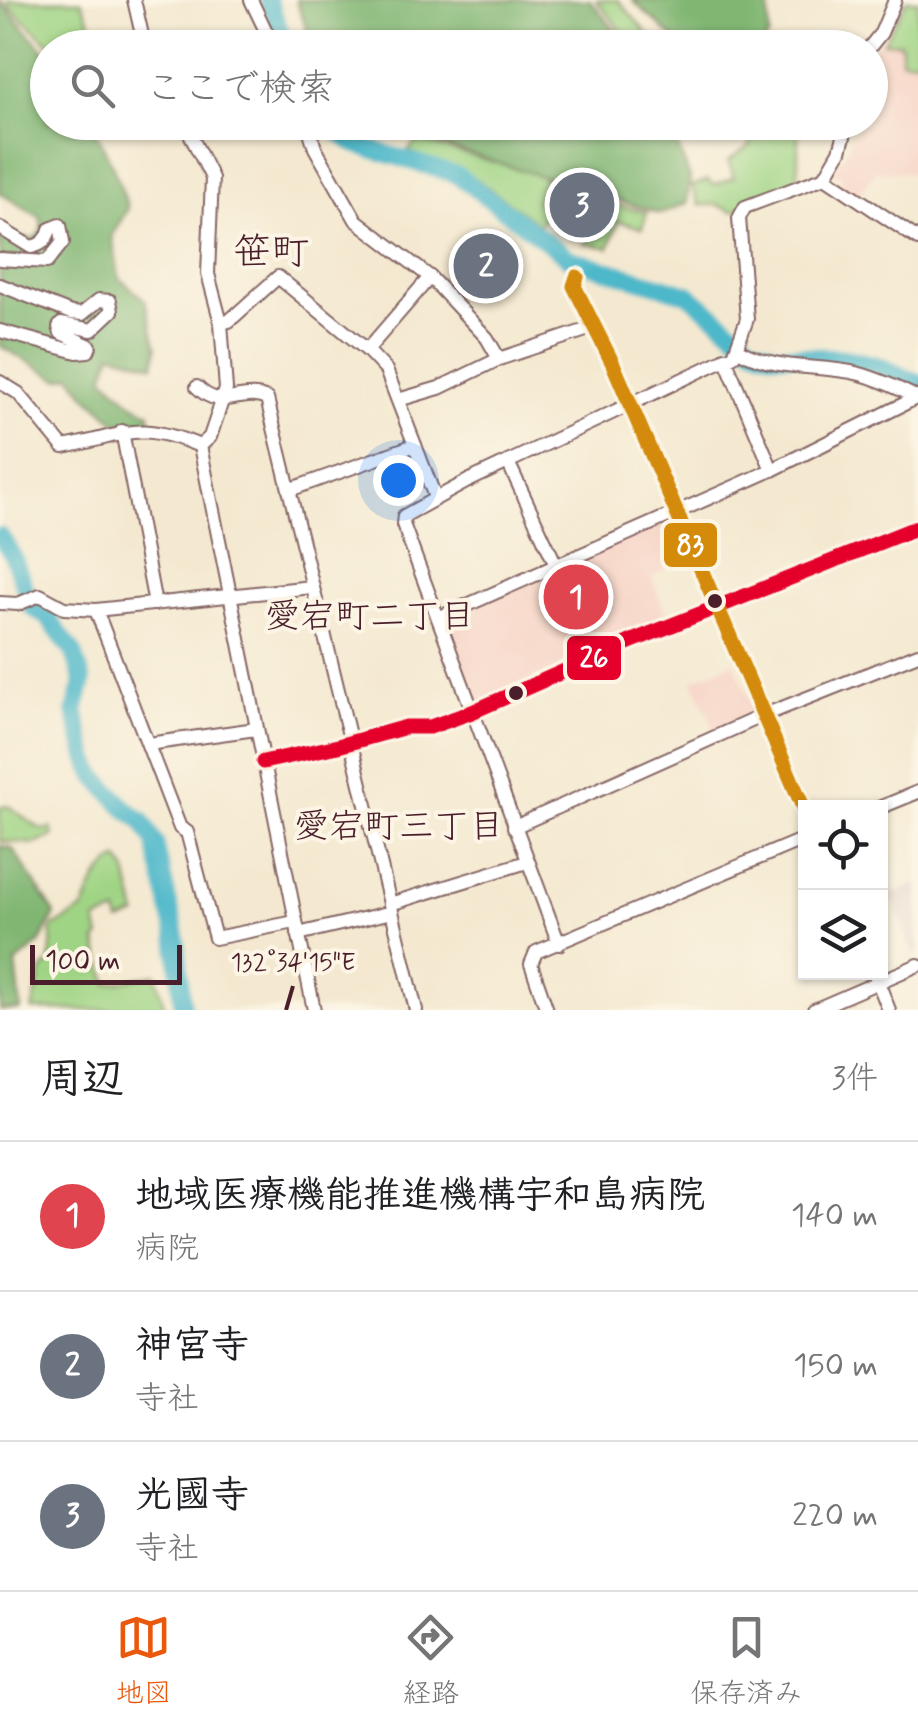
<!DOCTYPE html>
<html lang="ja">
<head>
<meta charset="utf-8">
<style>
	:root { --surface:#fff; --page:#f6f6f6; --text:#202124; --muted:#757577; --line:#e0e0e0; --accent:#ea580c }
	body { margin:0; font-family:Mynerve,"Klee One",sans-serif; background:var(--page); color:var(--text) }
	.controls { position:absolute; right:30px; bottom:30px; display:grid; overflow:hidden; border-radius:0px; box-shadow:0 2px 8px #0004 }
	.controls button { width:90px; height:90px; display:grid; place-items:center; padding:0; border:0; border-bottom:2px solid var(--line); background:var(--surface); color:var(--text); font:50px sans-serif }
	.scale { position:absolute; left:30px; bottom:25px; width:152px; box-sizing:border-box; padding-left:10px; border:5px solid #4a1f2b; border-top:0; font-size:28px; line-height:35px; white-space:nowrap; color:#4a1f2b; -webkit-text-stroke:8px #fcf5e5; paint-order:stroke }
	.you { position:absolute; left:398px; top:480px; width:35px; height:35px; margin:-25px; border:8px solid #fff; border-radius:50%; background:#1a73e8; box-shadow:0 0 0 15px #1a73e833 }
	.badge { display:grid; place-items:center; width:65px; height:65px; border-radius:50%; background:var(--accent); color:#fff; font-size:32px; font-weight:700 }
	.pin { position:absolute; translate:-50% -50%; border:5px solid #fff; box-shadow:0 2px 10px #0006 }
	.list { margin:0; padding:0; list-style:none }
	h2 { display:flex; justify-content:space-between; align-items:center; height:130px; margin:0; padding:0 40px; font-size:42px }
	h2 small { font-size:32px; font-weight:400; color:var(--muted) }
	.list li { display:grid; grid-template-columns:65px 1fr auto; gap:30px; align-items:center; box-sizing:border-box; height:150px; padding:0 40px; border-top:2px solid var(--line) }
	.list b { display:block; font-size:38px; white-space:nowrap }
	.list p { margin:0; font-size:32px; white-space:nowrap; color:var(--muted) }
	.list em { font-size:32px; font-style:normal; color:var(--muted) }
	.icon { flex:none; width:55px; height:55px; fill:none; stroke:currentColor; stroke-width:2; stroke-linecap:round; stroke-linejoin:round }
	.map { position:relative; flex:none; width:918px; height:1010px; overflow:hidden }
	.search { position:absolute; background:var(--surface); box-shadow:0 2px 8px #0004; left:30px; right:30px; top:30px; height:110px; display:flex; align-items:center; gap:25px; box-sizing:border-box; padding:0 35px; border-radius:55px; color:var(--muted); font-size:38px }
	.sheet { height:580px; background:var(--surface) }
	nav { display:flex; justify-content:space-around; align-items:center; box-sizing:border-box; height:140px; border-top:2px solid var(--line); background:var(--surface); font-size:28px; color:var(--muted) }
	nav a { display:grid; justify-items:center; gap:5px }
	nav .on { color:var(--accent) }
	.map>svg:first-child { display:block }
</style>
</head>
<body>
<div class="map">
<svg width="918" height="1010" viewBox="0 0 918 1010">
	<rect width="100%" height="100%" fill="#fcf5e5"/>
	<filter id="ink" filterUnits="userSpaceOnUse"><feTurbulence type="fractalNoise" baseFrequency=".01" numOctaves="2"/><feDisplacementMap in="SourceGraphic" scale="20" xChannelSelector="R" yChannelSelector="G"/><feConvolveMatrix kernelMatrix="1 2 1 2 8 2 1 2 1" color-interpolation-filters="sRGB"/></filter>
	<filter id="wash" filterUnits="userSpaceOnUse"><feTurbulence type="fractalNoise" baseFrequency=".0048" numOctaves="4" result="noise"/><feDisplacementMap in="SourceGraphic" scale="40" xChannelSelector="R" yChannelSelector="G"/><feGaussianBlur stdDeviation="2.25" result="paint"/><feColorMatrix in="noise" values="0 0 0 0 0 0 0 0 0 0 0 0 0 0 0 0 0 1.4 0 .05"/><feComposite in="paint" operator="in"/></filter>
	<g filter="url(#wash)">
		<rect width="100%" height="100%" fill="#f4e9d0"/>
		<!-- built -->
		<g fill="#f6d2c4">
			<polygon points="901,0 918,0 918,174 876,171 858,195 840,183 843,177 833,172 848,149 856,123 870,122 871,53 887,31"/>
			<polygon points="661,522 674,526 684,549 663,558 666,570 652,577 669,621 477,703 444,622 445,618"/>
			<polygon points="734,662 756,713 715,731 693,680"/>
		</g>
		<!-- industrial -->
		<polygon fill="#d1bfbe" points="918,884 918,953 914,955 890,894"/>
		<!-- green -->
		<g fill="#a0d485" stroke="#757a58" stroke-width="2.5">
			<polygon points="8,0 81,0 101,47 53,47 8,5"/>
			<polygon points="596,0 618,0 659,47 635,47"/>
			<polygon points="907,0 918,0 918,60 901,60 901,43 884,42"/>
			<polygon points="740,123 793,123 798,128 798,183 733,211 717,205 699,205 692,186 708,180 714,186 734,177 728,161 751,145"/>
			<polygon points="417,141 542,175 544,181 536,202 548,208 539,225 478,180 408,151"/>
			<polygon points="606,202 647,213 642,228 618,221 609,248 584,243 593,218 598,218"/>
			<polygon points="8,806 42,830 51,828 54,836 35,844 0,841 0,807"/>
			<path d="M119 859 127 872 137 915 120 922 117 913 96 920 100 937 96 941 108 984 156 974 165 1010H32L42 971 50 963 52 928 84 909C91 889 99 869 119 859Z"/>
		</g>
		<!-- forest -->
		<g fill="#80b672" stroke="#656a4e" stroke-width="2.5">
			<path d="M0 0 47 54 48 122 90 123C107 149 118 178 128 208L112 236 119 278 145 300 157 348 154 365 112 353 104 377 132 403 150 413V427H125L116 422 86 395 71 375 59 379 0 346V235L33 239 41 232V218L0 193Z"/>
			<polygon points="296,0 590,0 629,47 313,47"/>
			<polygon points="632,0 769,0 769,36 761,47 683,47"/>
			<polygon points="388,123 669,123 690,178 687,203 661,214 413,136"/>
			<polygon points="0,846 12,848 55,914 40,943 16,963 21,1010 0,1010"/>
		</g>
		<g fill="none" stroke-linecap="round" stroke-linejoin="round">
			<!-- river -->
			<g stroke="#4db8ca" stroke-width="18">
				<polyline points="268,0 287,48"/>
				<polyline points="326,122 354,144 457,175 570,259 688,294 752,346 774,354 846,358 877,365 918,383"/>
				<polyline points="0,536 12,554 32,607 48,618 74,653 83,682 75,711 87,758 96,777 126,809 142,821 155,843 176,935 183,1010"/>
			</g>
		</g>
	</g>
	<g filter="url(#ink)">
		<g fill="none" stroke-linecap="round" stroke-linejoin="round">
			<defs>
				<g id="minor">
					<polyline points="134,0 145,48"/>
					<polyline points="251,0 274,48"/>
					<polyline points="869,48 881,33 895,0"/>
					<polyline points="184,122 212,178 208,274 221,323 226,389 210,437 200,446 314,1010"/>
					<polyline points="307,122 315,148 356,220 430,277 487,338 499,359"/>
					<polyline points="825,177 918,239"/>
					<path d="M0 228 31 247C42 245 47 240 50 229L60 225 63 242 47 262 0 259"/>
					<polyline points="577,277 574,286 613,364 806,814"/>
					<polyline points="0,285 71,313 82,314 99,300 110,301 112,311 92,330 61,324 59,327 61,333 90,346 88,351 77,352 0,331"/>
					<polyline points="221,323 229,321 278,277 367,350 386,370 435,497"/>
					<polyline points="367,350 430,277"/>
					<path d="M738 350C781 373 815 363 860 374 880 379 899 389 918 398"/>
					<polyline points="725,358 772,470"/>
					<path d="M0 382 18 393 63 447C127 436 133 419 200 446"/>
					<path d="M197 387C222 413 242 387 267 399L416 1010"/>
					<polyline points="398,400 439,388 499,359 595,327"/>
					<polyline points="122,431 155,604"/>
					<polyline points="508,462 556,565"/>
					<polyline points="289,490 415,445"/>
					<polyline points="0,603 18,604 40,595 64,608 96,610 312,587"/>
					<polyline points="96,610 180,828 187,832 215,938 295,922"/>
					<polyline points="438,618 772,470 918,397"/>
					<polyline points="148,744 256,729"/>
					<polyline points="263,762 338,746 406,727 430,727 472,712 632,641 918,527"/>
					<polyline points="879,808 918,792"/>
					<polyline points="514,827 762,716 918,654"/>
					<polyline points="390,904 527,862"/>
					<polyline points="298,934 392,912"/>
					<polyline points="559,944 403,524 404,516 468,481 734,355 747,319 739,218 745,207 825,177 840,151 848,122"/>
					<polyline points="874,972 889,1010"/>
					<polyline points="547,1010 531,964 536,952 806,838"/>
					<polyline points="814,1010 918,965"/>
				</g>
			</defs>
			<!-- minor casing -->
			<use href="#minor" stroke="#866665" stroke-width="16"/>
			<!-- minor -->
			<use href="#minor" stroke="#fff" stroke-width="12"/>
			<defs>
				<polyline id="bus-1" points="263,762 338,746 406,727 430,727 472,712 632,641 918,527"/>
				<polyline id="bus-2" points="577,277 574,286 613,364 806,814"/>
			</defs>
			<!-- bus-1 casing -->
			<use href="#bus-1" stroke="#fcf5e5" stroke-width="22"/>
			<!-- bus-2 casing -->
			<use href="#bus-2" stroke="#fcf5e5" stroke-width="22"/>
			<!-- bus-1 -->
			<use href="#bus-1" stroke="#e4002b" stroke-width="15"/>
			<!-- bus-2 -->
			<use href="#bus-2" stroke="#d48b09" stroke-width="15"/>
		</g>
	</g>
	<!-- ticks -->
	<path fill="none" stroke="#4a1f2b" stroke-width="4" d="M286 1010 293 986"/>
	<!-- markers -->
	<g fill="#4a1f2b" stroke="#fcf5e5" stroke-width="4">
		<circle cx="715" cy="601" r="9"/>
		<circle cx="516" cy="693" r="9"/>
	</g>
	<g text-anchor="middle" stroke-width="8" stroke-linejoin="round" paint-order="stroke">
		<!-- neighbourhood labels -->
		<g font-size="35" fill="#4a1f2b" stroke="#fcf5e5">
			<text x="370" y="627">愛宕町二丁目</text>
			<text x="399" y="837">愛宕町三丁目</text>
		</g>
		<!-- quarter labels -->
		<g font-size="38" fill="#4a1f2b" stroke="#fcf5e5">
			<text x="271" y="264">笹町</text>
		</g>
	</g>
	<g font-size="25" text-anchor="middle" fill="#4a1f2b" stroke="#fcf5e5" stroke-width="8" stroke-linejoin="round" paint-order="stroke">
		<text x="293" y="970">132°34'15"E</text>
	</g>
	<g stroke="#fcf5e5" stroke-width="4">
		<rect x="662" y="521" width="57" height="48" rx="10" fill="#d48b09"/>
		<rect x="565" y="634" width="58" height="48" rx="10" fill="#e4002b"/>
	</g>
	<g font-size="28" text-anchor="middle" font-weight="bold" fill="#fff">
		<text x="690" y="554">83</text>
		<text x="594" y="667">26</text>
	</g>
</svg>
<div class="controls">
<button><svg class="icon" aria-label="locate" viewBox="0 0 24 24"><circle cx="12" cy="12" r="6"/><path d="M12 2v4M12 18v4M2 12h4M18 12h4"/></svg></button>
<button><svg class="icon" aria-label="layers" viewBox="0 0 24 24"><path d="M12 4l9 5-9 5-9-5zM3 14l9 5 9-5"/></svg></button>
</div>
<div class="scale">100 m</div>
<div class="you"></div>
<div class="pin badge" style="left:576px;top:597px;background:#e0444e">1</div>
<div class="pin badge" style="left:486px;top:266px;background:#6b7280">2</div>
<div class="pin badge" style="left:582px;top:205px;background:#6b7280">3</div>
<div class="search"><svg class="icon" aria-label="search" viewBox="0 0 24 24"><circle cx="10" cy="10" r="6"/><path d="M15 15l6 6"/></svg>ここで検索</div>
</div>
<section class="sheet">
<h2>周辺<small>3件</small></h2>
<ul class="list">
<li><span class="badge" style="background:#e0444e">1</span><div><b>地域医療機能推進機構宇和島病院</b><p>病院</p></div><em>140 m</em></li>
<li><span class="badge" style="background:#6b7280">2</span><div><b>神宮寺</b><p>寺社</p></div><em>150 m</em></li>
<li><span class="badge" style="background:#6b7280">3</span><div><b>光國寺</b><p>寺社</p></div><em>220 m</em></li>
</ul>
</section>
<nav>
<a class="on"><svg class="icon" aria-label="map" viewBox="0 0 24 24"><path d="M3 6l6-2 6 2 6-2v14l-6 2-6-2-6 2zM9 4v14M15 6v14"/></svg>地図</a>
<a><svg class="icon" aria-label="directions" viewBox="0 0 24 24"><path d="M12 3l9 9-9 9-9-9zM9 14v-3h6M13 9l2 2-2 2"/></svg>経路</a>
<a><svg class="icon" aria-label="saved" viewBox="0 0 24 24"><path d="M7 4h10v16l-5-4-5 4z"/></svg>保存済み</a>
</nav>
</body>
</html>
